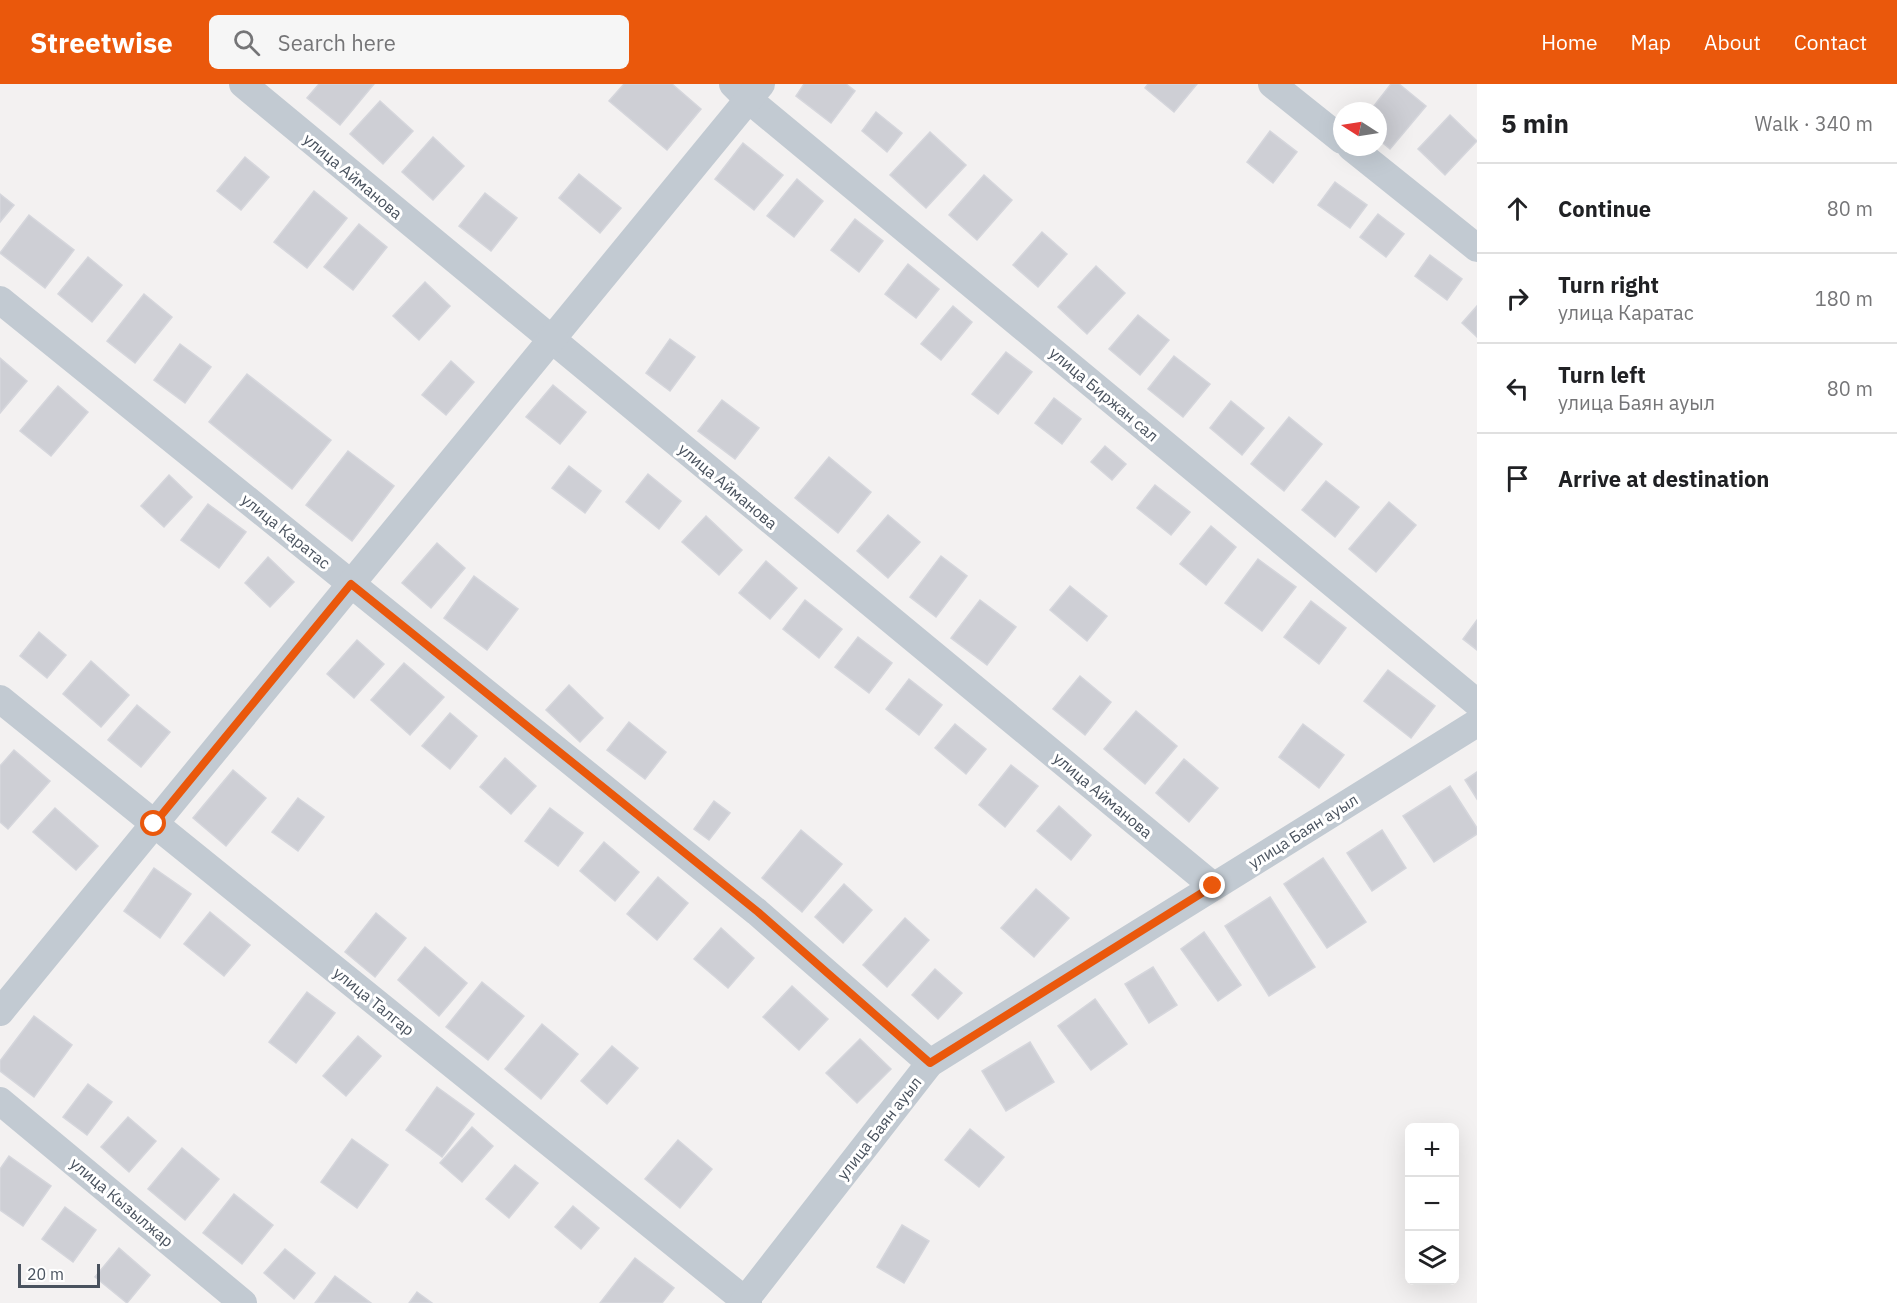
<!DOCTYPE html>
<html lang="en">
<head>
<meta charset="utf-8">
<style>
	:root { --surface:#fff; --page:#f6f6f6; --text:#202124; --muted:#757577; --line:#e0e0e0; --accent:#ea580c }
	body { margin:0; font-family:"IBM Plex Sans",sans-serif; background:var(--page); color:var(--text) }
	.controls { position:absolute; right:18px; bottom:18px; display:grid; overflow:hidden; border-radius:9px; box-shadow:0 6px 24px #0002 }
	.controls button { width:54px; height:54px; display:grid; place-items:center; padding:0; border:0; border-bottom:2px solid var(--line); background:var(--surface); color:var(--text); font:30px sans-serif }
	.compass { position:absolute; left:1333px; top:18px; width:54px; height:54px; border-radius:50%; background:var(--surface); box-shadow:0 6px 24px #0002; rotate:282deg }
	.scale { position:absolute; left:18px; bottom:15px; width:82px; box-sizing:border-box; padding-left:6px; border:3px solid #49525e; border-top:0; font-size:16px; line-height:21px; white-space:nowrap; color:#49525e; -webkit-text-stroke:4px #fff; paint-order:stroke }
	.stop { position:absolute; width:18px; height:18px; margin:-14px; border:4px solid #ea580c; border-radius:50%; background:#fff }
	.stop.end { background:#ea580c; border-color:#fff; box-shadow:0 2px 6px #0008 }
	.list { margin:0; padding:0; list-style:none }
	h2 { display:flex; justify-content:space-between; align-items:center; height:78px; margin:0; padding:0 24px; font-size:26px }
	h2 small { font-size:20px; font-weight:400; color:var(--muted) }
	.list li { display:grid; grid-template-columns:39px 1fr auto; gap:18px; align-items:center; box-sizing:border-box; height:90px; padding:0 24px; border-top:2px solid var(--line) }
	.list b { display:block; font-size:22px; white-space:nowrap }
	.list p { margin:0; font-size:20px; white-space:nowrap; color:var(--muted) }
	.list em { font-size:20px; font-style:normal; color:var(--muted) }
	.icon { flex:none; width:33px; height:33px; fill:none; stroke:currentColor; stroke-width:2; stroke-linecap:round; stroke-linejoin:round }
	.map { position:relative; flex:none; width:1477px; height:1219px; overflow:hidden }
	header { display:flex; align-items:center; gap:36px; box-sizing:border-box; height:84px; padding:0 30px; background:var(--accent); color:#fff }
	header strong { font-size:28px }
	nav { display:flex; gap:33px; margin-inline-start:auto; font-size:21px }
	.search { width:420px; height:54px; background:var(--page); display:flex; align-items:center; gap:15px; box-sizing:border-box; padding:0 21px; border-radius:9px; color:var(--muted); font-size:22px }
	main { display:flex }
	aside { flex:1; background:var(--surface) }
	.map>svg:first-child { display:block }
</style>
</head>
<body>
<header>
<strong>Streetwise</strong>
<div class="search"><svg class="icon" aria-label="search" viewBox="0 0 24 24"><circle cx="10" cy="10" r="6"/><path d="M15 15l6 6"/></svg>Search here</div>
<nav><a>Home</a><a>Map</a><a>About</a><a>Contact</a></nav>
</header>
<main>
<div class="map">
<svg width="1477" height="1219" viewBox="0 0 1477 1219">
	<rect width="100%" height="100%" fill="#f3f1f1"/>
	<!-- building -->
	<g fill="#cecfd5" stroke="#d5d6dc" stroke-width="1.5">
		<polygon points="319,0 374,0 340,41 307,14"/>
		<polygon points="624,0 672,0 701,25 667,66 609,17"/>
		<polygon points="804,0 846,0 855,7 831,39 796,12"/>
		<polygon points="1148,0 1197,0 1174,28 1145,4"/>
		<polygon points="1391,0 1399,0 1426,22 1390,65 1378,55 1378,27 1370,27"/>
		<polygon points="380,17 413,47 383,80 350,50"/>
		<polygon points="876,28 902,49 887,68 862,47"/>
		<polygon points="1450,31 1477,57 1445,91 1418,65"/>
		<polygon points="1270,47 1297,68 1273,99 1247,78"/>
		<polygon points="930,48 966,81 926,124 890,91"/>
		<polygon points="433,53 464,82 433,116 402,88"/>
		<polygon points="743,59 783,91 754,126 715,95"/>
		<polygon points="245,73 269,93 241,126 217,107"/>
		<polygon points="579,90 621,124 600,149 559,114"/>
		<polygon points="984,91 1012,116 977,156 949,131"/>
		<polygon points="797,95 823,117 794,153 767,132"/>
		<polygon points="1335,98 1367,121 1350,144 1318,121"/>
		<polygon points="314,107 347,134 307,184 274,158"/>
		<polygon points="485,109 517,134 491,167 459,142"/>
		<polygon points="0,110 14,121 0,138"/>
		<polygon points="1378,130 1404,150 1386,173 1360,153"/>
		<polygon points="29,131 74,166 45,204 0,169"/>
		<polygon points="855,135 883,157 859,188 831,166"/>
		<polygon points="359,140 387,163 353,206 324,183"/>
		<polygon points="1042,148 1067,170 1038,203 1013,181"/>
		<polygon points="1430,171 1462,195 1447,216 1415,192"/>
		<polygon points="88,173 122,201 92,238 58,210"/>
		<polygon points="908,180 939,205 916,234 885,210"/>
		<polygon points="1096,182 1125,209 1087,250 1058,223"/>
		<polygon points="425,198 450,222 419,256 393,232"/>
		<polygon points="144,210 172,233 135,279 107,257"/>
		<polygon points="953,222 972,238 941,276 921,260"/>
		<polygon points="1477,222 1477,253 1462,239"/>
		<polygon points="1138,231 1169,256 1140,291 1109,265"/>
		<polygon points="670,255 695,273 670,307 646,289"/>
		<polygon points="180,260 211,283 185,319 154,296"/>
		<polygon points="1006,268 1032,288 998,330 972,310"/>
		<polygon points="1174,272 1210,300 1183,333 1148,305"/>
		<polygon points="0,274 27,297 0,329"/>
		<polygon points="451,277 474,298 446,331 422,311"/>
		<polygon points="247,290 331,356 292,405 209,338"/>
		<polygon points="553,301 586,328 560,360 526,333"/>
		<polygon points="58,302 88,328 51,372 20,347"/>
		<polygon points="1054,314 1081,335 1062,360 1035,339"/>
		<polygon points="722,316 759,344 735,375 698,347"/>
		<polygon points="1231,317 1264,344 1242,371 1210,344"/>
		<polygon points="1289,333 1322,360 1284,407 1251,380"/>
		<polygon points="1105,362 1126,380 1112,396 1091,378"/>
		<polygon points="348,367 394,402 352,457 306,421"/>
		<polygon points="829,373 871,408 838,449 795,414"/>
		<polygon points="569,382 601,407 585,429 552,404"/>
		<polygon points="648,390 681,417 659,445 626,418"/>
		<polygon points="169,391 192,413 164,443 141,422"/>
		<polygon points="1326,397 1359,423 1335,453 1302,426"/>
		<polygon points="1155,401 1190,428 1171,451 1137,424"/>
		<polygon points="1389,418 1416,441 1376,488 1349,465"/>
		<polygon points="208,420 246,448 219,484 181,456"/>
		<polygon points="888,431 920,458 888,494 857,467"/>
		<polygon points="706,432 742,466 719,491 682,458"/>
		<polygon points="1211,442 1236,463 1206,501 1180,480"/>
		<polygon points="437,459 465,484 431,524 402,499"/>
		<polygon points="941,472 967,492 936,533 910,513"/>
		<polygon points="268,473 294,498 270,523 245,499"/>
		<polygon points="1258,475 1296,503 1262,547 1225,519"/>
		<polygon points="766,477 797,504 770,535 739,509"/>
		<polygon points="474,492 518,525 487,566 444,534"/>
		<polygon points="1070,502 1107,532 1087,557 1050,526"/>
		<polygon points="805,516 842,545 819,574 783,545"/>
		<polygon points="980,516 1016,543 987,581 951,554"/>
		<polygon points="1311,517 1346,544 1319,580 1284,553"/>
		<polygon points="1477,536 1477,566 1463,555"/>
		<polygon points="39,548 66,571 47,594 20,572"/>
		<polygon points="858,553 892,579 869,609 835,583"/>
		<polygon points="357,556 384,580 354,614 327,590"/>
		<polygon points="91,577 129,611 101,643 63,610"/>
		<polygon points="404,579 444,613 410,651 371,616"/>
		<polygon points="1388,586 1435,622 1411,654 1364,617"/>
		<polygon points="1080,592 1111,618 1085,651 1053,625"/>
		<polygon points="909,595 942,621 919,651 886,625"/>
		<polygon points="569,601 603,634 580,658 546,626"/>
		<polygon points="137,621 170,648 141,683 108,656"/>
		<polygon points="1136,627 1177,662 1145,700 1104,665"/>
		<polygon points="450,629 477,652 450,685 422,662"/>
		<polygon points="629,638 666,668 645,695 607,666"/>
		<polygon points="955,640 986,665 966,690 935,664"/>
		<polygon points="1303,640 1344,671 1319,704 1279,673"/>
		<polygon points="14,666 50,697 8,745 0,738 0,682"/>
		<polygon points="505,674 536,702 511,730 480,703"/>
		<polygon points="1184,675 1218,704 1189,738 1156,709"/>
		<polygon points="1011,681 1038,702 1005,743 979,721"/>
		<polygon points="233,686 266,714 226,762 193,734"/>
		<polygon points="1477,688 1477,715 1465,696"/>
		<polygon points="1450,702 1477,744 1477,750 1434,778 1403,732"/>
		<polygon points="298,714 324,733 298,767 272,748"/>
		<polygon points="714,717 730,729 709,756 694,745"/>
		<polygon points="1059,722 1091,751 1071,776 1037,747"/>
		<polygon points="55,724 98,762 76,786 33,748"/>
		<polygon points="550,724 583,749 558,782 525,757"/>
		<polygon points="801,746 842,780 802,828 762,794"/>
		<polygon points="1382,746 1406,784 1372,807 1347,769"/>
		<polygon points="604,758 639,788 615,817 580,787"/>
		<polygon points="1323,774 1366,838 1327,864 1284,800"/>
		<polygon points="154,784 191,810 160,854 124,827"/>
		<polygon points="658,793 688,819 657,856 627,830"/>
		<polygon points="844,800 872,826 843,859 815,833"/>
		<polygon points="1036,805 1069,834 1034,873 1001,844"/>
		<polygon points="1270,813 1315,883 1269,912 1225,842"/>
		<polygon points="210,828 250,861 224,892 184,860"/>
		<polygon points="376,829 406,854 375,893 345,868"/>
		<polygon points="905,834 929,856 887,903 863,881"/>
		<polygon points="721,844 754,874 728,904 694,875"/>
		<polygon points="1204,848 1241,901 1218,917 1181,865"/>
		<polygon points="425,863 467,899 439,932 398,896"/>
		<polygon points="1153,883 1177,921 1149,939 1125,900"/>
		<polygon points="935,885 962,909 938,935 912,911"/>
		<polygon points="482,898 524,932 488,976 446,943"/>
		<polygon points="792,902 828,935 799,966 763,933"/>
		<polygon points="307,908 335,929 296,979 269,958"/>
		<polygon points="1095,915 1127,960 1091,986 1058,942"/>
		<polygon points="34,932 72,961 34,1013 0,987 0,977"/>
		<polygon points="542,940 578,970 541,1015 505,985"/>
		<polygon points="358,952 381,972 346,1012 323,992"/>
		<polygon points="860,955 891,985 857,1019 826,989"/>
		<polygon points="1030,958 1054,998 1006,1027 982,987"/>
		<polygon points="612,962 638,984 607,1020 581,997"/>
		<polygon points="88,1000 112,1018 87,1051 63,1033"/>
		<polygon points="437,1003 474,1030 442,1073 406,1046"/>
		<polygon points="128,1033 156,1057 129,1088 101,1063"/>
		<polygon points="472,1043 493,1062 462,1098 440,1079"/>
		<polygon points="970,1045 1004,1073 979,1103 945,1076"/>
		<polygon points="352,1055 388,1081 357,1124 321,1098"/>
		<polygon points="678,1056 712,1085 680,1124 645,1095"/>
		<polygon points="182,1064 219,1095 185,1136 148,1105"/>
		<polygon points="9,1072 51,1102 23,1142 0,1126 0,1085"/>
		<polygon points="515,1081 538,1099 509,1134 486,1115"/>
		<polygon points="234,1110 273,1141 242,1180 203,1149"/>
		<polygon points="573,1122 599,1144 581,1165 555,1143"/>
		<polygon points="65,1123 96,1146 73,1178 42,1155"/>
		<polygon points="902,1141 929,1157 904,1199 877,1183"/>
		<polygon points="119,1164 150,1191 127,1219 95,1193"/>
		<polygon points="285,1165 315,1189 294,1215 264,1189"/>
		<polygon points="635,1174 674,1204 662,1219 600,1219"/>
		<polygon points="335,1192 371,1219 315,1219"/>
		<polygon points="417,1208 432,1219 409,1219"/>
	</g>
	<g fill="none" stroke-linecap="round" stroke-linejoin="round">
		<!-- minor -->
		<g stroke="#c2cad2" stroke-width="28">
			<polyline points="243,0 1213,802"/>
			<polyline points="733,0 748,15 1477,619"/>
			<polyline points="1272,0 1342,56"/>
			<polyline points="1351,63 1477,164"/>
			<polyline points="0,216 757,828 930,979"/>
			<polyline points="0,615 748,1219"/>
			<polyline points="0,928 761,0"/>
			<polyline points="0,1017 243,1219"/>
			<polyline points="743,1219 930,979 1477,639"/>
		</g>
	</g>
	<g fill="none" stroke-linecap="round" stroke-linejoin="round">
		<!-- route -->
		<polyline stroke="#ea580c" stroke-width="8" points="154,740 351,500 758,828 930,979 1213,802"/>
	</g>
	<g text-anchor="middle" stroke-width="6" stroke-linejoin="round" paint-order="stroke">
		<!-- street labels -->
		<g font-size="16" fill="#49525e" stroke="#fff">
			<text transform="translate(353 92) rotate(40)" y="6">улица Айманова</text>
			<text transform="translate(1104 310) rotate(40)" y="6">улица Биржан сал</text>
			<text transform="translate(728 402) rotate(40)" y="6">улица Айманова</text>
			<text transform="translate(286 447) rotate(39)" y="6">улица Каратас</text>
			<text transform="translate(1103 711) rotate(40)" y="6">улица Айманова</text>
			<text transform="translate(1303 747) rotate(-32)" y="6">улица Баян ауыл</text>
			<text transform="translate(374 917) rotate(39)" y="6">улица Талгар</text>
			<text transform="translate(879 1044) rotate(-52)" y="6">улица Баян ауыл</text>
			<text transform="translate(122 1118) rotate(40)" y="6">улица Кызылжар</text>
		</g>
	</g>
</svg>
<div class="controls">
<button>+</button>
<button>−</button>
<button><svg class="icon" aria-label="layers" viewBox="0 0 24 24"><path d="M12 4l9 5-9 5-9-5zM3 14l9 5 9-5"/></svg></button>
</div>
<svg class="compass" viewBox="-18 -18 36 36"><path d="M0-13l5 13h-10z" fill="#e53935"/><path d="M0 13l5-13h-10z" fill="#757577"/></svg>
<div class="scale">20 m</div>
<div class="stop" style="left:154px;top:740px"></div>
<div class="stop end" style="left:1213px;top:802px"></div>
</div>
<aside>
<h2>5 min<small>Walk · 340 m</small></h2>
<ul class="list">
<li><svg class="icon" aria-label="ahead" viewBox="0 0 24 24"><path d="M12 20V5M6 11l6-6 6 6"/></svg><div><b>Continue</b></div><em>80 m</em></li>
<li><svg class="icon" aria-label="right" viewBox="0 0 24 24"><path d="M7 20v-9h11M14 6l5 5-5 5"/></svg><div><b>Turn right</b><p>улица Каратас</p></div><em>180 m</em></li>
<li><svg class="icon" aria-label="left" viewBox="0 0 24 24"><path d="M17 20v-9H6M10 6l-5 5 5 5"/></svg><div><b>Turn left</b><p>улица Баян ауыл</p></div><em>80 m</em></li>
<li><svg class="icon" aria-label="arrive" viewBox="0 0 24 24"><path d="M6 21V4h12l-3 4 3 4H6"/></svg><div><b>Arrive at destination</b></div></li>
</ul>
</aside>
</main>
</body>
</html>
